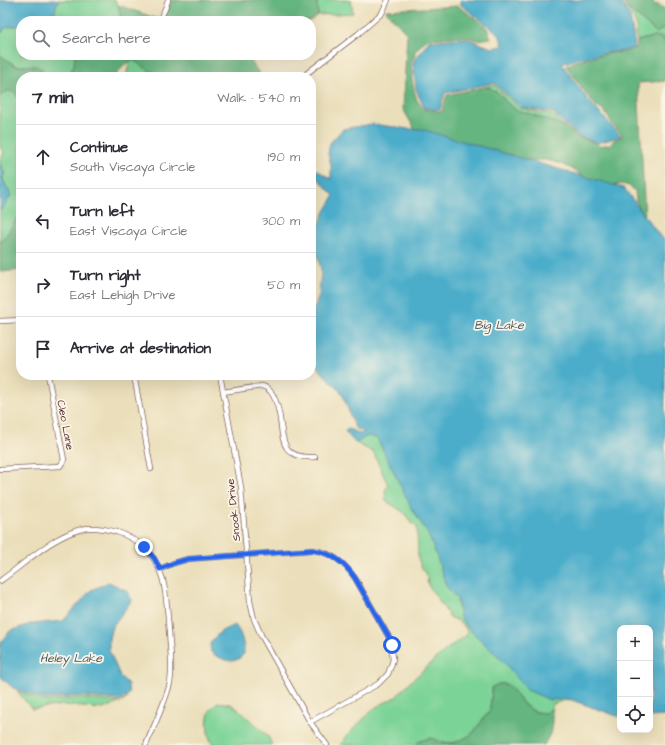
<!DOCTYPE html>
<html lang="en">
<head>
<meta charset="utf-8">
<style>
	:root { --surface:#fff; --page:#f7f7f7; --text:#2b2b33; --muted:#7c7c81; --line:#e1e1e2 }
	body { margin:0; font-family:"Architects Daughter",sans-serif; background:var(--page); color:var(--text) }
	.controls { position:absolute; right:12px; bottom:12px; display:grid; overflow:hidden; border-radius:8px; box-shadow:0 4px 16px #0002 }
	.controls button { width:36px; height:36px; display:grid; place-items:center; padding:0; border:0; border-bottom:1px solid var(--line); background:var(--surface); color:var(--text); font:20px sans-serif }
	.stop { position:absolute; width:12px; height:12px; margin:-9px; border:3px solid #2563eb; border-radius:50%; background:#fff }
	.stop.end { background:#2563eb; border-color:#fff; box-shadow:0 1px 4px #0008 }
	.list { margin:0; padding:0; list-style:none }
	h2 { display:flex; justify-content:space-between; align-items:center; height:52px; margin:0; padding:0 16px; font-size:17px }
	h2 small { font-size:13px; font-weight:400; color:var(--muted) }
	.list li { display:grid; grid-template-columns:26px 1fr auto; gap:12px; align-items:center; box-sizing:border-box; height:64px; padding:0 16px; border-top:1px solid var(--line) }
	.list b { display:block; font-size:15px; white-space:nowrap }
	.list p { margin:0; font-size:13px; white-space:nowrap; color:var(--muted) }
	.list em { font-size:13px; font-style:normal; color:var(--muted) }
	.icon { flex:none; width:22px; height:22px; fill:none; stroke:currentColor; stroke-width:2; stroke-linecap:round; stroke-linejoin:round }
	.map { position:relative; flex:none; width:665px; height:745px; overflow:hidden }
	.search { position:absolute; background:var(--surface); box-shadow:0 4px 16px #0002; left:16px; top:16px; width:300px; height:44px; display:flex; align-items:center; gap:10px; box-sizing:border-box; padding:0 14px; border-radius:16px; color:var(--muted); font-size:15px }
	.panel { position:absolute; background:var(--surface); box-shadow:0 4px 16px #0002; left:16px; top:72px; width:300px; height:308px; border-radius:16px }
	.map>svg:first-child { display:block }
</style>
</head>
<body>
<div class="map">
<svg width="665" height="745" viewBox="0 0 665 745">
	<rect width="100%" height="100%" fill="#fcf5e5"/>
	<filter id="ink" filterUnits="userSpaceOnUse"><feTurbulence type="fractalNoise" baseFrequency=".025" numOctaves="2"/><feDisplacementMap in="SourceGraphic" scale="8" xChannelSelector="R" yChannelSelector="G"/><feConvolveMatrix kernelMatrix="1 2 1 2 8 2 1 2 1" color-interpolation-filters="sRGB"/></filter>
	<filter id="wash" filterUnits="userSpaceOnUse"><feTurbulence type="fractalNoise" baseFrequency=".012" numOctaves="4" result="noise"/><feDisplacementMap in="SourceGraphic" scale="16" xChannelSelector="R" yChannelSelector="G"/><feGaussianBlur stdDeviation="0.9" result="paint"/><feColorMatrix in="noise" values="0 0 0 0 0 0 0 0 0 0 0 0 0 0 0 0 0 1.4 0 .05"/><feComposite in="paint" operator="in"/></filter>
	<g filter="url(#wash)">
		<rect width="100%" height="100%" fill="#ebdfbb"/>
		<!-- green -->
		<g fill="#7cd397" stroke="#637961">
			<path d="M58 0H115C119 7 121 13 120 21H34L46 18 47 19 53 14Z"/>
			<polygon points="317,0 351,0 353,13 318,15"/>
			<path d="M626 7 657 33 665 27V42L662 37H652L637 41 635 33 636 32C638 23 631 14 626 7Z"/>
			<path d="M21 25V55H75L74 66 67 77H45L42 69 35 66H16L0 55V31L3 32 4 28C10 26 16 27 21 25Z"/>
			<polygon points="130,60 133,60 143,66 153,73 154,77 126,77"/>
			<polygon points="494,85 520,108 552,115 567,128 531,114 516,110 508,104 501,95 490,88 485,87"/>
			<polygon points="7,91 15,92 21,103 21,214 15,222 0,244 0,211 2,209 11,195 3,180 4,172 0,164 0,160 1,156 4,153 0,147 0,96"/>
			<path d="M367 436 376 438H380L576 699 565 700 553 704C552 709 549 713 543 713 530 712 522 703 515 693 512 690 509 685 505 684 503 683 501 684 499 684L491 696 490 710 473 733 467 737 454 743 442 742 430 738 418 742 415 745H340L349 733 376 707 396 697 406 686 442 653 456 642 466 636 467 631 464 626 457 620 450 617 428 585 427 577 425 572 421 567 418 558 417 527 411 523 405 513 386 501 385 491 388 485 373 452 356 443Z"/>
			<polygon points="17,691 44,701 78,698 120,702 128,697 124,701 103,709 64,705 32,709"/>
			<path d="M218 702 231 704 239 710 268 736 272 745H213C207 736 205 718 211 709 213 707 216 704 218 702Z"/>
		</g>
		<!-- forest -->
		<g fill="#65b580" stroke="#586a56">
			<polygon points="171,0 317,0 318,15 310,21 162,21 168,10"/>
			<polygon points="622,0 652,0 653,3 665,8 665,27 657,33 626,7"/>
			<polygon points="118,5 158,19 157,21 120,21 121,16"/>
			<polygon points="458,6 483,24 487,28 491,38 477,40 464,36 428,39 424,42 415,51 414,58 411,62 412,80 414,90 417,100 423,109 441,112 442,111 447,95 485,87 490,88 501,95 508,104 516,110 531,114 564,126 578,137 596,143 599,146 611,144 614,140 622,137 622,135 611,122 603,109 596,106 590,99 566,66 574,62 593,57 611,53 624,52 636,48 637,47 637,41 652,37 662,37 665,42 665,81 638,83 645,219 636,201 635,191 629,186 622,184 614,185 605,189 594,184 576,171 562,164 547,160 515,160 416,131 403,109 407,34 386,11 386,10"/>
			<polygon points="0,55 16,66 35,66 42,69 45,77 21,77 21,103 15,92 7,91 0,96"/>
			<path d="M75 55H261L251 62 262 77H154L153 73 133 60C125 61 120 71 115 77H67L74 66Z"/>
			<polygon points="21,214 21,270 0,272 0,244 15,222"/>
			<polygon points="499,684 506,684 512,689 524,705 535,712 545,713 550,710 552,708 552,730 544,745 415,745 418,742 430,738 442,742 454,743 467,737 473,733 490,710 492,687"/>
		</g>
		<!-- water -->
		<g fill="#4badca" stroke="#4a667a">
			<path d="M0 0H59H58L56 6 55 12 47 19 46 18 42 21H21V25C16 27 10 26 4 28L3 32 0 31Z"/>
			<polygon points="460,0 620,0 622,4 630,16 635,47 624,51 611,52 576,59 562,64 588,100 621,136 598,143 578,136 553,113 521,107 494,83 445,93 440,110 424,108 416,89 413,62 429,41 465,38 492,48 503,46 499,34 461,5"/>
			<polygon points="372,124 409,129 421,129 624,188 659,235 665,240 665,716 650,717 650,628 620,628 620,717 569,699 550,700 527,690 504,662 469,629 460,618 457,599 446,586 437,557 428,534 411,507 377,438 367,436 356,443 354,442 345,431 349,429 361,434 364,432 355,428 342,393 311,361 311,315 319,296 321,269 313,238 325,211 334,196 311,171 311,166 331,179 331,165 328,154 330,143 343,129"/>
			<polygon points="0,164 4,172 3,180 11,195 7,202 0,211"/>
			<polygon points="109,582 127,591 132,600 112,627 109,638 109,650 120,676 128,684 129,694 120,700 78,696 44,699 13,688 0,676 0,644 10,631 30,624 63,621 91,590"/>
			<path d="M235 625C242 634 244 643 244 654 242 656 239 659 236 660 228 663 217 657 211 652L210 644C218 632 222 630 235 625Z"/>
		</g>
	</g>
	<g filter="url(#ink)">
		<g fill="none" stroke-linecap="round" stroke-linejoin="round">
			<defs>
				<g id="minor">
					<polyline points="159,21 165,9 168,0"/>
					<polyline points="302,77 358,34 382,13 388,0"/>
					<polyline points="0,321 21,320"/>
					<polyline points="134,375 151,469"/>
					<polyline points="220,375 241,487 250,601 254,619 261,635 310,722 327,745"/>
					<path d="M223 392 262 386C267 387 270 390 273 395 289 423 269 460 315 457"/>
					<polyline points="0,469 60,466 64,460 48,375"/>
					<path d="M160 569 174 563 188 559 313 550C332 553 344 562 355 578L390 639 392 650 393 659 391 666 388 674 378 684 310 722"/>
					<path d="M0 581C26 563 51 537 82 529 93 526 106 529 117 532 126 535 134 539 141 545 168 566 166 601 169 631 170 647 173 667 170 683 165 704 154 725 146 745"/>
				</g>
			</defs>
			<!-- minor casing -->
			<use href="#minor" stroke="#82625d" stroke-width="6"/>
			<!-- minor -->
			<use href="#minor" stroke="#fff" stroke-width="4.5"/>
		</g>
	</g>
	<g fill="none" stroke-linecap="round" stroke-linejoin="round" filter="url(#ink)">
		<!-- route -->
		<path stroke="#2563eb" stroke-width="5" d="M144 547 154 558 160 569 174 563 188 559 312 550C332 553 344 562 355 578L390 639 392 645"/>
	</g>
	<g text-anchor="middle" stroke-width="3.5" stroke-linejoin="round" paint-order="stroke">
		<!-- street labels -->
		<g font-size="11" fill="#4a1f2b" stroke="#fcf5e5">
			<text transform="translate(66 425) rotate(79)" y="4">Cleo Lane</text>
			<text transform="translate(233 510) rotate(-96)" y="4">Snook Drive</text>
		</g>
		<!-- water labels -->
		<g font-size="12" font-style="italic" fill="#4a586b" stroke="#fcf5e5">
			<text x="499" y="329">Big Lake</text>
			<text x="71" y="662">Heley Lake</text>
		</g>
	</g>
</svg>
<div class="controls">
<button>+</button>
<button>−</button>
<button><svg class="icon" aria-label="locate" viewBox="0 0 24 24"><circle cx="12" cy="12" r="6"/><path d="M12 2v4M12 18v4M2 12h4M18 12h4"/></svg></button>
</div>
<div class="stop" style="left:392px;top:645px"></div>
<div class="stop end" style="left:144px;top:547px"></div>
<div class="search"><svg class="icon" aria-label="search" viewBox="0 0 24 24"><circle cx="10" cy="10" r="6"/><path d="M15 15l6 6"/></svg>Search here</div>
<section class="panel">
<h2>7 min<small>Walk · 540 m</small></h2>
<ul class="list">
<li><svg class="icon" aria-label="ahead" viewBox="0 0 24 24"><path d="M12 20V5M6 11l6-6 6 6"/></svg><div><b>Continue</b><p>South Viscaya Circle</p></div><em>190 m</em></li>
<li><svg class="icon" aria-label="left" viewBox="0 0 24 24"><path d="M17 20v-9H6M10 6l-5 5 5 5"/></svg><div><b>Turn left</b><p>East Viscaya Circle</p></div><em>300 m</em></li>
<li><svg class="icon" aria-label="right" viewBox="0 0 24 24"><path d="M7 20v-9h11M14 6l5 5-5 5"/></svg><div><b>Turn right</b><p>East Lehigh Drive</p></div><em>50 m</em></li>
<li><svg class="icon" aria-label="arrive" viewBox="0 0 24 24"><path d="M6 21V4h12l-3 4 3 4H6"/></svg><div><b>Arrive at destination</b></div></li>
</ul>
</section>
</div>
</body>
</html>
